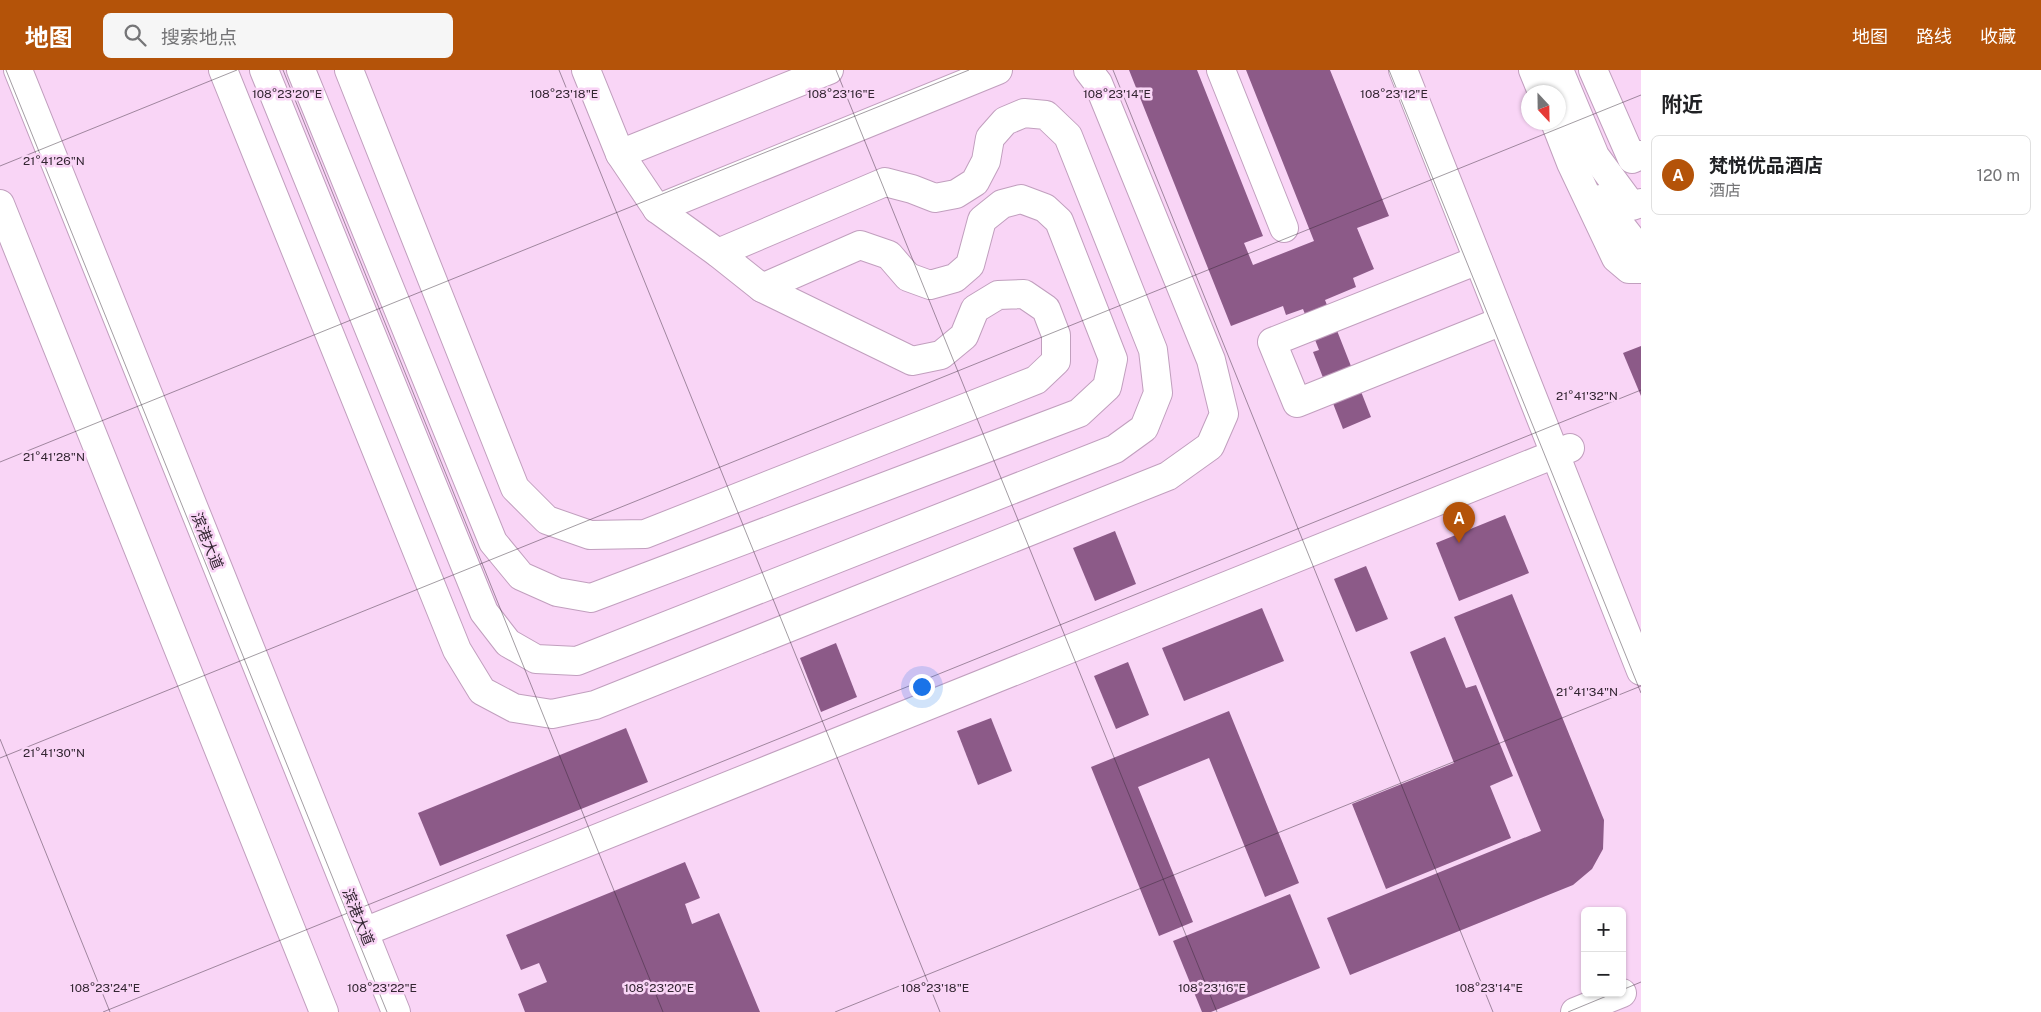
<!DOCTYPE html>
<html lang="zh">
<head>
<meta charset="utf-8">
<style>
	:root { --surface:#fff; --page:#f6f6f6; --text:#202124; --muted:#757577; --line:#e0e0e0; --accent:#b45309 }
	body { margin:0; font-family:"Public Sans","Noto Sans SC",sans-serif; background:var(--page); color:var(--text) }
	.controls { position:absolute; right:15px; bottom:15px; display:grid; overflow:hidden; border-radius:8px; box-shadow:0 1px 4px #0004 }
	.controls button { width:45px; height:45px; display:grid; place-items:center; padding:0; border:0; border-bottom:1px solid var(--line); background:var(--surface); color:var(--text); font:25px sans-serif }
	.compass { position:absolute; left:1521px; top:15px; width:45px; height:45px; border-radius:50%; background:var(--surface); box-shadow:0 1px 4px #0004; rotate:158deg }
	.you { position:absolute; left:921px; top:616px; width:18px; height:18px; margin:-12px; border:4px solid #fff; border-radius:50%; background:#1a73e8; box-shadow:0 0 0 8px #1a73e833 }
	.badge { display:grid; place-items:center; width:32px; height:32px; border-radius:50%; background:var(--accent); color:#fff; font-size:16px; font-weight:700 }
	.pin { position:absolute; translate:-50% -41px; filter:drop-shadow(0 1px 2px #0008) }
	.pin::after { content:''; position:absolute; top:26px; width:18px; height:15px; background:inherit; clip-path:polygon(0 0,100% 0,50% 100%) }
	.list { margin:0; padding:0; list-style:none }
	h2 { display:flex; justify-content:space-between; align-items:center; height:65px; margin:0; padding:0 20px; font-size:21px }
	h2 small { font-size:16px; font-weight:400; color:var(--muted) }
	.list li { display:grid; grid-template-columns:32px 1fr auto; gap:15px; align-items:center; box-sizing:border-box; height:80px; margin:0 10px 10px; padding:0 10px; border:1px solid var(--line); border-radius:8px }
	.list b { display:block; font-size:19px; white-space:nowrap }
	.list p { margin:0; font-size:16px; white-space:nowrap; color:var(--muted) }
	.list em { font-size:16px; font-style:normal; color:var(--muted) }
	.icon { flex:none; width:28px; height:28px; fill:none; stroke:currentColor; stroke-width:2; stroke-linecap:round; stroke-linejoin:round }
	.map { position:relative; flex:none; width:1641px; height:942px; overflow:hidden }
	header { display:flex; align-items:center; gap:30px; box-sizing:border-box; height:70px; padding:0 25px; background:var(--accent); color:#fff }
	header strong { font-size:24px }
	nav { display:flex; gap:28px; margin-inline-start:auto; font-size:18px }
	.search { width:350px; height:45px; background:var(--page); display:flex; align-items:center; gap:12px; box-sizing:border-box; padding:0 18px; border-radius:8px; color:var(--muted); font-size:19px }
	main { display:flex }
	aside { flex:1; background:var(--surface) }
	.map>svg:first-child { display:block }
</style>
</head>
<body>
<header>
<strong>地图</strong>
<div class="search"><svg class="icon" aria-label="search" viewBox="0 0 24 24"><circle cx="10" cy="10" r="6"/><path d="M15 15l6 6"/></svg>搜索地点</div>
<nav><a>地图</a><a>路线</a><a>收藏</a></nav>
</header>
<main>
<div class="map">
<svg width="1641" height="942" viewBox="0 0 1641 942">
	<rect width="100%" height="100%" fill="#f9d5f6"/>
	<!-- building -->
	<g fill="#8c5a88">
		<polygon points="1129,0 1197,0 1263,166 1244,173 1253,195 1314,171 1246,0 1330,0 1389,146 1357,158 1374,199 1353,208 1356,217 1325,230 1371,347 1343,359 1313,282 1319,280 1303,239 1286,245 1283,236 1231,256"/>
		<polygon points="1641,276 1641,326 1623,283"/>
		<polygon points="1505,445 1529,503 1459,531 1436,473"/>
		<polygon points="1115,461 1136,514 1095,531 1073,478"/>
		<polygon points="1366,496 1388,549 1356,562 1334,509"/>
		<polygon points="1512,524 1604,750 1603,779 1592,799 1573,815 1350,905 1327,848 1541,761 1454,547"/>
		<polygon points="1262,538 1284,591 1184,631 1162,578"/>
		<polygon points="1445,567 1466,618 1476,615 1513,706 1490,716 1511,768 1386,819 1352,734 1454,693 1410,582"/>
		<polygon points="836,573 857,627 821,642 800,588"/>
		<polygon points="1128,592 1149,645 1116,659 1094,606"/>
		<polygon points="1229,641 1299,813 1265,827 1209,688 1138,717 1193,852 1159,866 1091,697"/>
		<polygon points="991,648 1012,701 978,715 957,661"/>
		<polygon points="626,658 648,712 440,796 418,743"/>
		<polygon points="685,792 700,828 685,834 692,854 719,843 760,942 525,942 518,924 547,912 539,893 521,900 506,865"/>
		<polygon points="1290,824 1320,898 1211,942 1202,942 1173,871"/>
	</g>
	<g fill="none" stroke-linecap="round" stroke-linejoin="round">
		<defs>
			<g id="minor">
				<polyline points="223,0 457,580 482,621 514,638 552,644 595,635 1168,406 1210,376 1224,344 1211,290 1098,13 1088,0"/>
				<polyline points="264,0 484,542 508,573 536,589 577,591 1115,379 1144,358 1158,323 1153,280 1068,66 1046,45 1024,43 1005,51 990,68 986,91 975,112 956,124 935,128 912,119 885,112 718,183 657,139 620,84"/>
				<polyline points="301,0 493,472 521,506 557,522 591,528 1079,343 1107,317 1113,289 1059,151 1045,138 1021,129 1002,134 982,150 970,195 955,208 930,215 908,207 889,185 860,175 762,218 718,183"/>
				<polyline points="349,0 515,418 547,450 590,465 645,464 1036,310 1056,291 1056,265 1046,239 1024,224 998,225 975,239 964,266 941,285 912,291 762,218"/>
				<polyline points="586,0 620,84 829,0"/>
				<polyline points="1221,0 1284,158"/>
				<polyline points="1403,0 1641,601"/>
				<polyline points="1533,0 1542,22"/>
				<polyline points="1559,0 1595,86 1632,136 1641,133"/>
				<polyline points="1593,0 1632,89 1641,85"/>
				<polyline points="1555,52 1571,93 1616,188 1629,199 1641,199"/>
				<polyline points="1600,129 1636,175 1641,173"/>
				<polyline points="657,139 998,0"/>
				<polyline points="1478,190 1272,272 1297,333 1502,251"/>
				<polyline points="364,862 1570,378"/>
			</g>
			<g id="major">
				<polyline points="18,0 396,942"/>
				<polyline points="0,134 324,942"/>
				<polyline points="1575,942 1622,923"/>
			</g>
		</defs>
		<!-- minor casing -->
		<use href="#minor" stroke="#c19fbe" stroke-width="30"/>
		<!-- major casing -->
		<use href="#major" stroke="#c19fbe" stroke-width="30"/>
		<!-- minor -->
		<use href="#minor" stroke="#fff" stroke-width="28"/>
		<!-- major -->
		<use href="#major" stroke="#fff" stroke-width="28"/>
	</g>
	<!-- ticks -->
	<path fill="none" stroke="#332632" stroke-width="1" stroke-opacity="0.45" d="M6 0 387 942M283 0 663 942M559 0 940 942M836 0 1217 942M1113 0 1493 942M1389 0 1641 623M0 96 237 0M0 392 969 0M0 669 110 942M0 688 1641 25M1622 920 1641 912M103 942 1641 320M835 942 1641 616M1568 942 1614 923"/>
	<g text-anchor="middle" stroke-width="5" stroke-linejoin="round" paint-order="stroke">
		<!-- street labels -->
		<g font-size="15" fill="#332632" stroke="#f9d5f6">
			<text transform="translate(207 471) rotate(68)" y="5">滨港大道</text>
			<text transform="translate(358 847) rotate(68)" y="5">滨港大道</text>
		</g>
	</g>
	<g font-size="12" text-anchor="middle" fill="#332632" stroke="#f9d5f6" stroke-width="5" stroke-linejoin="round" paint-order="stroke">
		<text x="287" y="28">108°23'20"E</text>
		<text x="564" y="28">108°23'18"E</text>
		<text x="841" y="28">108°23'16"E</text>
		<text x="1117" y="28">108°23'14"E</text>
		<text x="1394" y="28">108°23'12"E</text>
		<text x="54" y="95">21°41'26"N</text>
		<text x="1587" y="330">21°41'32"N</text>
		<text x="54" y="391">21°41'28"N</text>
		<text x="1587" y="626">21°41'34"N</text>
		<text x="54" y="687">21°41'30"N</text>
		<text x="105" y="922">108°23'24"E</text>
		<text x="382" y="922">108°23'22"E</text>
		<text x="659" y="922">108°23'20"E</text>
		<text x="935" y="922">108°23'18"E</text>
		<text x="1212" y="922">108°23'16"E</text>
		<text x="1489" y="922">108°23'14"E</text>
	</g>
</svg>
<div class="controls">
<button>+</button>
<button>−</button>
</div>
<svg class="compass" viewBox="-18 -18 36 36"><path d="M0-13l5 13h-10z" fill="#e53935"/><path d="M0 13l5-13h-10z" fill="#757577"/></svg>
<div class="you"></div>
<div class="pin badge" style="left:1459px;top:473px">A</div>
</div>
<aside>
<h2>附近<small></small></h2>
<ul class="list">
<li><span class="badge">A</span><div><b>梵悦优品酒店</b><p>酒店</p></div><em>120 m</em></li>
</ul>
</aside>
</main>
</body>
</html>
